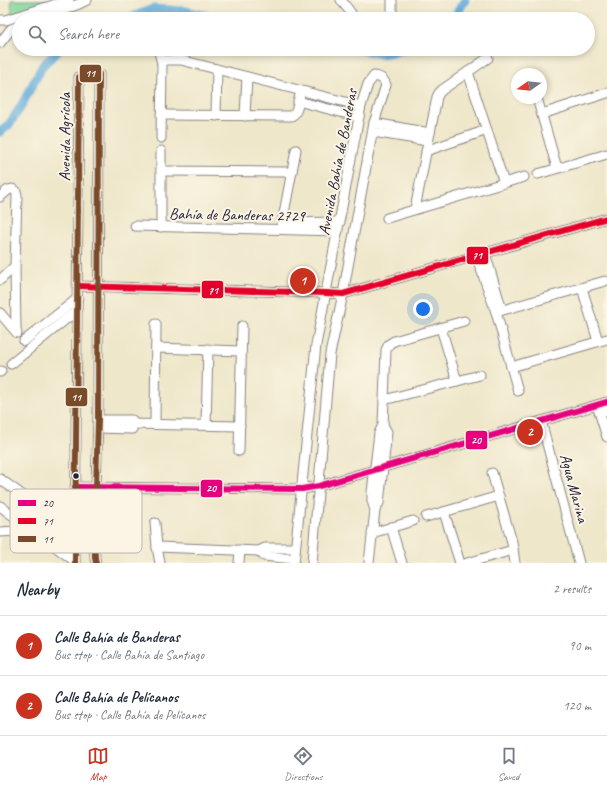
<!DOCTYPE html>
<html lang="en">
<head>
<meta charset="utf-8">
<style>
	:root { --surface:#fff; --page:#f2f2f3; --text:#1f2937; --muted:#747a83; --line:#e0e1e3; --accent:#c8321e }
	body { margin:0; font-family:Caveat,sans-serif; background:var(--page); color:var(--text) }
	.compass { position:absolute; left:511px; top:68px; width:36px; height:36px; border-radius:50%; background:var(--surface); box-shadow:0 2px 6px #0003; rotate:256deg }
	.you { position:absolute; left:423px; top:309px; width:14px; height:14px; margin:-10px; border:3px solid #fff; border-radius:50%; background:#1a73e8; box-shadow:0 0 0 6px #1a73e833 }
	.badge { display:grid; place-items:center; width:26px; height:26px; border-radius:50%; background:var(--accent); color:#fff; font-size:13px; font-weight:700 }
	.pin { position:absolute; translate:-50% -50%; border:2px solid #fff; box-shadow:0 1px 4px #0006 }
	.list { margin:0; padding:0; list-style:none }
	h2 { display:flex; justify-content:space-between; align-items:center; height:52px; margin:0; padding:0 16px; font-size:17px }
	h2 small { font-size:13px; font-weight:400; color:var(--muted) }
	.list li { display:grid; grid-template-columns:26px 1fr auto; gap:12px; align-items:center; box-sizing:border-box; height:60px; padding:0 16px; border-top:1px solid var(--line) }
	.list b { display:block; font-size:15px; white-space:nowrap }
	.list p { margin:0; font-size:13px; white-space:nowrap; color:var(--muted) }
	.list em { font-size:13px; font-style:normal; color:var(--muted) }
	.icon { flex:none; width:22px; height:22px; fill:none; stroke:currentColor; stroke-width:2; stroke-linecap:round; stroke-linejoin:round }
	.map { position:relative; flex:none; width:607px; height:563px; overflow:hidden }
	.search { position:absolute; background:var(--surface); box-shadow:0 2px 6px #0003; left:12px; right:12px; top:12px; height:44px; display:flex; align-items:center; gap:10px; box-sizing:border-box; padding:0 14px; border-radius:22px; color:var(--muted); font-size:15px }
	.sheet { height:172px; background:var(--surface) }
	nav { display:flex; justify-content:space-around; align-items:center; box-sizing:border-box; height:56px; border-top:1px solid var(--line); background:var(--surface); font-size:11px; color:var(--muted) }
	nav a { display:grid; justify-items:center; gap:2px }
	nav .on { color:var(--accent) }
	.map>svg:first-child { display:block }
</style>
</head>
<body>
<div class="map">
<svg width="607" height="563" viewBox="0 0 607 563">
	<rect width="100%" height="100%" fill="#fcf5e5"/>
	<filter id="ink" filterUnits="userSpaceOnUse"><feTurbulence type="fractalNoise" baseFrequency=".025" numOctaves="2"/><feDisplacementMap in="SourceGraphic" scale="8" xChannelSelector="R" yChannelSelector="G"/><feConvolveMatrix kernelMatrix="1 2 1 2 8 2 1 2 1" color-interpolation-filters="sRGB"/></filter>
	<filter id="wash" filterUnits="userSpaceOnUse"><feTurbulence type="fractalNoise" baseFrequency=".012" numOctaves="4" result="noise"/><feDisplacementMap in="SourceGraphic" scale="16" xChannelSelector="R" yChannelSelector="G"/><feGaussianBlur stdDeviation="0.9" result="paint"/><feColorMatrix in="noise" values="0 0 0 0 0 0 0 0 0 0 0 0 0 0 0 0 0 1.4 0 .05"/><feComposite in="paint" operator="in"/></filter>
	<g filter="url(#wash)">
		<rect width="100%" height="100%" fill="#eee7ca"/>
		<!-- green -->
		<g fill="#7fd599" stroke="#507c6a">
			<polygon points="11,0 48,0 12,15"/>
			<polygon points="74,11 75,12 67,19 54,19"/>
		</g>
		<g fill="none" stroke-linecap="round" stroke-linejoin="round">
			<!-- canal -->
			<g stroke="#63acdb" stroke-width="9">
				<polyline points="127,19 153,9 185,11 222,19"/>
				<polyline points="453,19 465,0"/>
				<polyline points="358,49 381,54 408,49"/>
				<polyline points="0,132 8,126 20,108 43,65 60,49"/>
			</g>
		</g>
	</g>
	<g filter="url(#ink)">
		<g fill="none" stroke-linecap="round" stroke-linejoin="round">
			<defs>
				<g id="minor">
					<polyline points="341,0 351,13"/>
					<polyline points="392,12 392,0"/>
					<polyline points="39,19 79,4 87,0"/>
					<polyline points="0,20 6,20 69,0"/>
					<polyline points="0,43 11,29 19,26"/>
					<polyline points="158,49 162,63"/>
					<polyline points="468,72 504,183"/>
					<polyline points="537,98 557,168"/>
					<polyline points="298,101 359,117"/>
					<polyline points="542,114 607,93"/>
					<path d="M161 115 291 116C299 113 298 99 301 91"/>
					<polyline points="216,116 217,69"/>
					<polyline points="245,116 247,77"/>
					<polyline points="374,123 430,133"/>
					<polyline points="373,132 428,141"/>
					<polyline points="161,138 162,63 166,60 181,60 361,106"/>
					<polyline points="426,151 487,130"/>
					<polyline points="161,171 292,172"/>
					<polyline points="538,174 607,154"/>
					<polyline points="0,197 8,190 12,189 16,191 17,195 15,266 16,331"/>
					<polyline points="415,209 437,97 439,93 442,90 488,58"/>
					<polyline points="387,218 524,177"/>
					<polyline points="283,223 340,222"/>
					<polyline points="135,226 338,231"/>
					<polyline points="161,227 161,151"/>
					<polyline points="281,229 296,150"/>
					<polyline points="485,253 502,310"/>
					<polyline points="476,255 496,312 518,391"/>
					<polyline points="0,280 15,266"/>
					<polyline points="78,286 326,293 343,294 607,218"/>
					<polyline points="582,288 598,341"/>
					<polyline points="496,312 605,281"/>
					<polyline points="0,313 17,333"/>
					<polyline points="441,328 457,381"/>
					<polyline points="24,341 78,298"/>
					<polyline points="156,348 241,351"/>
					<polyline points="11,364 77,310"/>
					<polyline points="511,367 607,339"/>
					<polyline points="0,372 1,371"/>
					<polyline points="384,400 480,375"/>
					<polyline points="604,403 607,412"/>
					<polyline points="597,405 607,437"/>
					<polyline points="98,420 132,420 129,423"/>
					<polyline points="541,421 579,563"/>
					<polyline points="128,424 240,426"/>
					<polyline points="155,424 156,324"/>
					<polyline points="206,425 208,349"/>
					<polyline points="98,428 132,429 129,425"/>
					<polyline points="239,451 242,326"/>
					<polyline points="492,473 512,542 515,563"/>
					<polyline points="0,479 75,533 94,532"/>
					<polyline points="75,487 302,489 319,486 607,402"/>
					<polyline points="0,506 75,561"/>
					<polyline points="375,510 372,501 372,492 379,433 383,425 386,350 389,344 394,341 464,321"/>
					<polyline points="444,512 460,563"/>
					<polyline points="426,517 499,496"/>
					<polyline points="155,523 157,547 160,563"/>
					<polyline points="391,527 402,563"/>
					<polyline points="0,532 33,530"/>
					<polyline points="372,533 413,521"/>
					<polyline points="157,547 259,551 265,548 295,548"/>
					<polyline points="259,551 264,556 294,559"/>
					<polyline points="75,563 79,77 89,73 99,74 98,420 96,487 94,532 95,558 96,563"/>
					<polyline points="239,563 240,550"/>
					<path d="M294 563 316 345 361 106 368 84 374 76C381 77 384 79 386 85L374 123 343 294 330 354 312 563"/>
					<polyline points="369,563 375,510 379,503 387,432 383,425"/>
					<polyline points="467,563 513,550"/>
				</g>
			</defs>
			<!-- minor casing -->
			<use href="#minor" stroke="#888482" stroke-width="11"/>
			<!-- minor -->
			<use href="#minor" stroke="#fff" stroke-width="9"/>
			<defs>
				<polyline id="bus-1" points="75,487 302,489 319,486 607,402"/>
				<polyline id="bus-2" points="78,286 326,293 343,294 607,218"/>
				<polyline id="bus-3" points="75,563 79,77 89,73 99,74 98,420 96,487 94,532 95,558 96,563"/>
			</defs>
			<!-- bus-1 casing -->
			<use href="#bus-1" stroke="#fcf5e5" stroke-width="9"/>
			<!-- bus-2 casing -->
			<use href="#bus-2" stroke="#fcf5e5" stroke-width="9"/>
			<!-- bus-3 casing -->
			<use href="#bus-3" stroke="#fcf5e5" stroke-width="9"/>
			<!-- bus-1 -->
			<use href="#bus-1" stroke="#e5007d" stroke-width="6"/>
			<!-- bus-2 -->
			<use href="#bus-2" stroke="#e4002b" stroke-width="6"/>
			<!-- bus-3 -->
			<use href="#bus-3" stroke="#7a4b2a" stroke-width="6"/>
		</g>
	</g>
	<!-- markers -->
	<circle fill="#22223b" stroke="#fcf5e5" stroke-width="1.5" cx="76" cy="476" r="3.5"/>
	<g text-anchor="middle" stroke-width="4" stroke-linejoin="round" paint-order="stroke">
		<!-- street labels -->
		<g font-size="16" fill="#22223b" stroke="#fcf5e5">
			<text transform="translate(64 137) rotate(-90)" y="6">Avenida Agrícola</text>
			<text transform="translate(337 162) rotate(-79)" y="6">Avenida Bahía de Banderas</text>
			<text transform="translate(237 214) rotate(1)" y="6">Bahía de Banderas 2729</text>
			<text transform="translate(575 488) rotate(75)" y="6">Agua Marina</text>
		</g>
	</g>
	<!-- legend -->
	<rect x="10" y="489" width="132" height="64" rx="6" fill="#fcf5e5" stroke="#bbb6b2" stroke-width="1"/>
	<rect x="18" y="500" width="18" height="6" fill="#e5007d"/>
	<rect x="18" y="518" width="18" height="6" fill="#e4002b"/>
	<rect x="18" y="536" width="18" height="6" fill="#7a4b2a"/>
	<g font-size="11" fill="#22223b">
		<text x="43" y="507">20</text>
		<text x="43" y="525">71</text>
		<text x="43" y="543">11</text>
	</g>
	<g stroke="#fcf5e5" stroke-width="1.5">
		<rect x="79" y="64" width="23" height="19" rx="4" fill="#7a4b2a"/>
		<rect x="466" y="246" width="23" height="19" rx="4" fill="#e4002b"/>
		<rect x="201" y="280" width="23" height="19" rx="4" fill="#e4002b"/>
		<rect x="65" y="387" width="23" height="20" rx="4" fill="#7a4b2a"/>
		<rect x="465" y="430" width="23" height="20" rx="4" fill="#e5007d"/>
		<rect x="200" y="479" width="23" height="19" rx="4" fill="#e5007d"/>
	</g>
	<g font-size="11" text-anchor="middle" font-weight="bold" fill="#fff">
		<text x="90" y="77">11</text>
		<text x="477" y="259">71</text>
		<text x="213" y="294">71</text>
		<text x="76" y="401">11</text>
		<text x="476" y="444">20</text>
		<text x="211" y="492">20</text>
	</g>
</svg>
<svg class="compass" viewBox="-18 -18 36 36"><path d="M0-13l5 13h-10z" fill="#e53935"/><path d="M0 13l5-13h-10z" fill="#747a83"/></svg>
<div class="you"></div>
<div class="pin badge" style="left:303px;top:281px">1</div>
<div class="pin badge" style="left:530px;top:432px">2</div>
<div class="search"><svg class="icon" aria-label="search" viewBox="0 0 24 24"><circle cx="10" cy="10" r="6"/><path d="M15 15l6 6"/></svg>Search here</div>
</div>
<section class="sheet">
<h2>Nearby<small>2 results</small></h2>
<ul class="list">
<li><span class="badge">1</span><div><b>Calle Bahía de Banderas</b><p>Bus stop · Calle Bahía de Santiago</p></div><em>90 m</em></li>
<li><span class="badge">2</span><div><b>Calle Bahía de Pelícanos</b><p>Bus stop · Calle Bahía de Pelícanos</p></div><em>120 m</em></li>
</ul>
</section>
<nav>
<a class="on"><svg class="icon" aria-label="map" viewBox="0 0 24 24"><path d="M3 6l6-2 6 2 6-2v14l-6 2-6-2-6 2zM9 4v14M15 6v14"/></svg>Map</a>
<a><svg class="icon" aria-label="directions" viewBox="0 0 24 24"><path d="M12 3l9 9-9 9-9-9zM9 14v-3h6M13 9l2 2-2 2"/></svg>Directions</a>
<a><svg class="icon" aria-label="saved" viewBox="0 0 24 24"><path d="M7 4h10v16l-5-4-5 4z"/></svg>Saved</a>
</nav>
</body>
</html>
